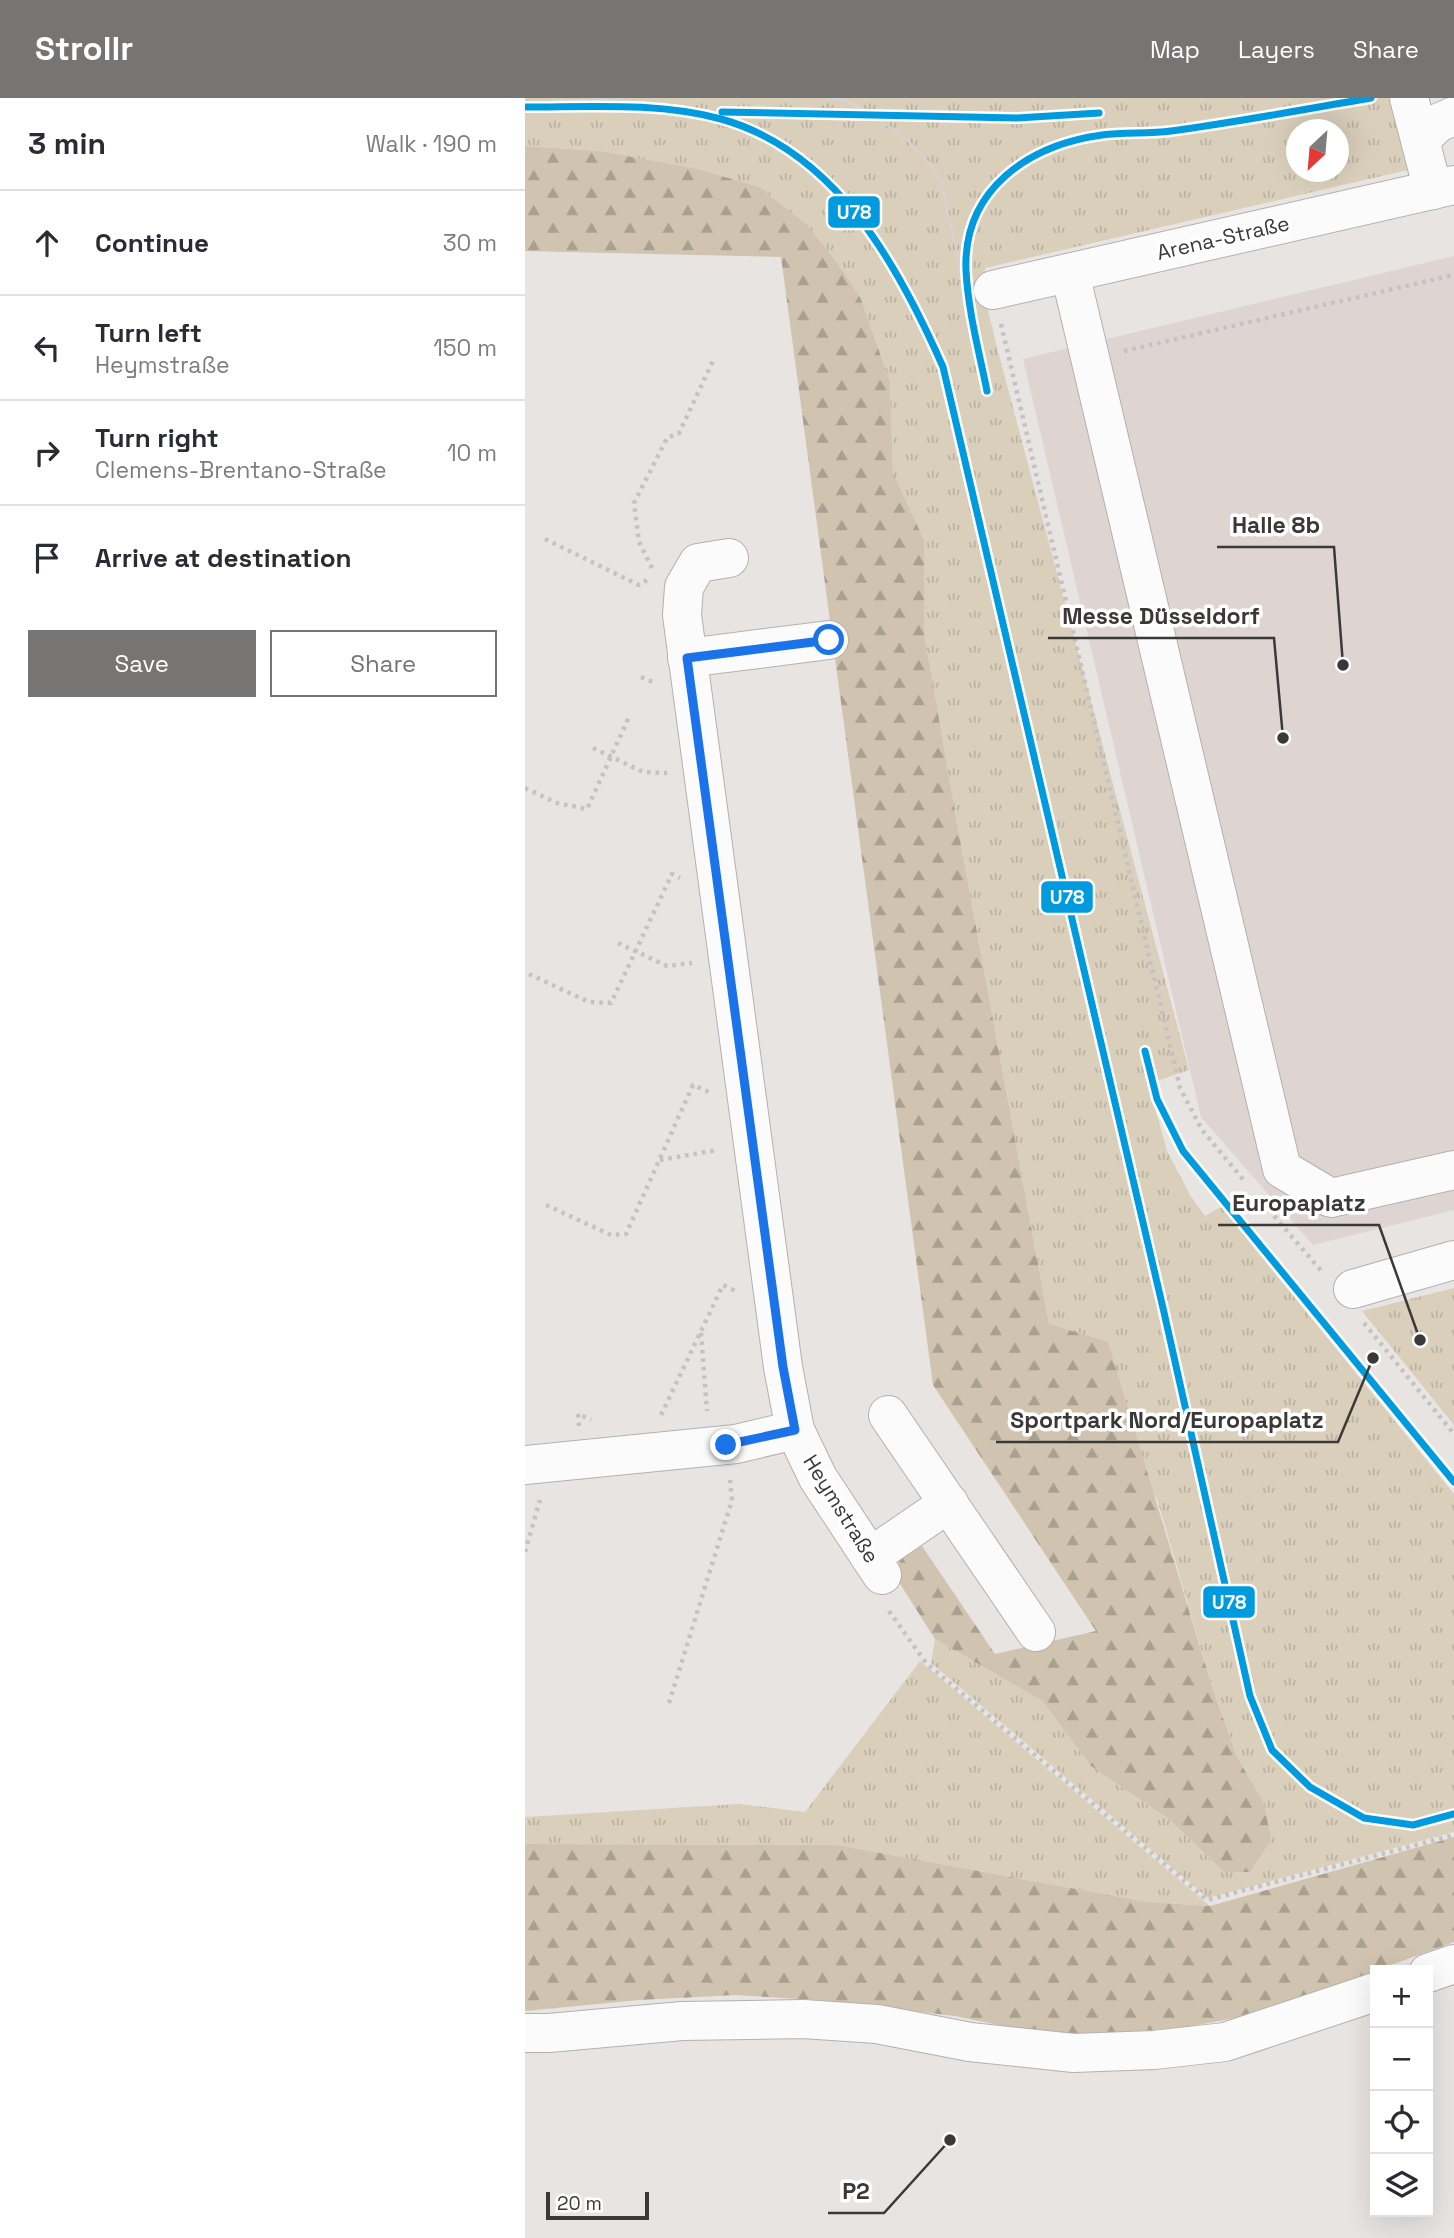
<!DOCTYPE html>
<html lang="en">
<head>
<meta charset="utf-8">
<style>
	:root { --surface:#fff; --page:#f2f2f3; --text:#2b2b33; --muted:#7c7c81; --line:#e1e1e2; --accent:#777574 }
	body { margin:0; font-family:"Space Grotesk",sans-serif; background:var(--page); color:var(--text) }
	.controls { position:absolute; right:21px; bottom:21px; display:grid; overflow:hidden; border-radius:0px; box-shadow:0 7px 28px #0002 }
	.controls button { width:63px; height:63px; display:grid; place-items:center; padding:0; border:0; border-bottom:2px solid var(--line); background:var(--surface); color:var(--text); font:35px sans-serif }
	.compass { position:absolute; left:761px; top:21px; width:63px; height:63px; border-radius:50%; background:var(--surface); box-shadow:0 7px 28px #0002; rotate:206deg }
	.scale { position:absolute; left:21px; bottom:18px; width:103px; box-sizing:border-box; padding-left:7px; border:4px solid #3b3938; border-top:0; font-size:19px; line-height:24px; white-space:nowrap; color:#3b3938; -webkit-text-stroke:5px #fff; paint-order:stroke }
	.stop { position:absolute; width:21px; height:21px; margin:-16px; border:5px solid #1a73e8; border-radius:50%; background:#fff }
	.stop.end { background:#1a73e8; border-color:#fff; box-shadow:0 2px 7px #0008 }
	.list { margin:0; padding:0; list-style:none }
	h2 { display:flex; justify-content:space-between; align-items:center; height:91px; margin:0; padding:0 28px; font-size:30px }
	h2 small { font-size:23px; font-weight:400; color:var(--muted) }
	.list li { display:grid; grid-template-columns:46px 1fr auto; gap:21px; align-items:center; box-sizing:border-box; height:105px; padding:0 28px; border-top:2px solid var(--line) }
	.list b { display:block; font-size:26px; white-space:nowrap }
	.list p { margin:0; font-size:23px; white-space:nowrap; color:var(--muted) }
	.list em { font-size:23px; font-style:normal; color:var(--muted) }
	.actions { display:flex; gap:14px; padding:21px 28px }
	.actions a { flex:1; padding:16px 0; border:2px solid var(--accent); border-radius:0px; text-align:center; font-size:24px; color:var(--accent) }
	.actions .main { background:var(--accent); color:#fff }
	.icon { flex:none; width:38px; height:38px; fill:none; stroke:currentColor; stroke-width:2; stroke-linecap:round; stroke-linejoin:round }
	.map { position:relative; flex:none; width:929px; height:2140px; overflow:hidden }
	header { display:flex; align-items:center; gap:42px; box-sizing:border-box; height:98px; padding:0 35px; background:var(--accent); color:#fff }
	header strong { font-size:33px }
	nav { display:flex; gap:38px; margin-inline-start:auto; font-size:24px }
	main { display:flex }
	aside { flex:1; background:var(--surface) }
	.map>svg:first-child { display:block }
</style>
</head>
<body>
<header>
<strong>Strollr</strong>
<nav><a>Map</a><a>Layers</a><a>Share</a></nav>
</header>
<main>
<aside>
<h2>3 min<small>Walk · 190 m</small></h2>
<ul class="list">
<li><svg class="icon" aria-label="ahead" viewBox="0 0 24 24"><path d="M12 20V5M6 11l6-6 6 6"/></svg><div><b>Continue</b></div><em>30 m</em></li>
<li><svg class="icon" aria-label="left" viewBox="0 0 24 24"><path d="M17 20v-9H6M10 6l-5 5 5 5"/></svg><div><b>Turn left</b><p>Heymstraße</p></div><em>150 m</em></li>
<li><svg class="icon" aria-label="right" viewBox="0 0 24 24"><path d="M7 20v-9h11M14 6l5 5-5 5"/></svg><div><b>Turn right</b><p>Clemens-Brentano-Straße</p></div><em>10 m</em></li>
<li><svg class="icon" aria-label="arrive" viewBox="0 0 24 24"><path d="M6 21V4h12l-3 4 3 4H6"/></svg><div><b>Arrive at destination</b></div></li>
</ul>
<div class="actions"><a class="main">Save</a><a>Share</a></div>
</aside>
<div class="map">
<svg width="929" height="2140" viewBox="0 0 929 2140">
	<defs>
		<pattern id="grass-tufts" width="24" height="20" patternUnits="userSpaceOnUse" patternTransform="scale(1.75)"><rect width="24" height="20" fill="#dacfbb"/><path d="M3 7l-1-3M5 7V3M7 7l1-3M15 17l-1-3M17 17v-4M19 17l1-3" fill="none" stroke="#bcb2a2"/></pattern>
		<pattern id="forest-firs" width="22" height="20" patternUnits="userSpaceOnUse" patternTransform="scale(1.75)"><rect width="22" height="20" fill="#d0c4b0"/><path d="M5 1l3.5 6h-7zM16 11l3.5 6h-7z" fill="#aaa090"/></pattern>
	</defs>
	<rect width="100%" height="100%" fill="#e7e4e2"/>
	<!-- built -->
	<polygon fill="#ded5d3" points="929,158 929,1112 788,1147 676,1019 498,261"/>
	<!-- grass -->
	<g fill="url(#grass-tufts)" fill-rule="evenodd">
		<path d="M0 0H870L887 71 460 170 462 208 474 257 664 972 623 986 642 1053 665 1097 680 1118 696 1109 929 1396V1734L683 1800 406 1565 410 1541 517 1603 566 1668 646 1723 699 1774 739 1705 712 1659 689 1595 632 1401 524 1226 433 731 399 534V442L368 374 365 284 336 201 74 53 0 48ZM772 32H814V74H772Z"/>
		<polygon points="929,1190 929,1327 837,1213"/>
		<polygon points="395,1563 685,1808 622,1804 312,1747 0,1746 0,1719 214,1706 280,1714"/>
	</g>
	<!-- forest -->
	<g fill="url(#forest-firs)">
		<polygon points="0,48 74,53 172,71 234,89 282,127 315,169 336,201 365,284 368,374 399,442 399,534 433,731 524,1226 583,1244 689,1595 712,1659 739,1705 746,1742 725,1774 699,1774 646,1723 566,1668 517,1603 410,1541 370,1478 375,1462 397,1448 470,1556 571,1533 408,1287 256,159 0,153"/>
		<polygon points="929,1739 929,1844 731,1916 662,1929 568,1937 508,1934 430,1918 293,1902 210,1897 114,1902 0,1913 0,1746 312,1747 622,1804 685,1808"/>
	</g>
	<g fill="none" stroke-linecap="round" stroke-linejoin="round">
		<defs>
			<g id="minor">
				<polyline points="884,0 895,42"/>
				<polyline points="908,92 895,42 913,25 929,18"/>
				<polyline points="545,175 757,1071 806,1100 929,1072"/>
				<polyline points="468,192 929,87"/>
				<polyline points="204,460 173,465 159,489 157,517 258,1269 270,1332 293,1380 357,1477"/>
				<polyline points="162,560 304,542"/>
				<polyline points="828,1191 929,1162"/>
				<polyline points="363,1317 511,1534"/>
				<polyline points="0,1367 211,1346 270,1332"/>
				<polyline points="345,1459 424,1405"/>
				<polyline points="903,1875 929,1866"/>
				<polyline points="0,1935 24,1935 157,1923 278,1921 352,1926 445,1944 549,1955 629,1952 700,1944 850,1894"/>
			</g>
		</defs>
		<!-- minor casing -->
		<use href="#minor" stroke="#b4b1b0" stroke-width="40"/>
		<!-- path -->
		<g stroke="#c4c3c3" stroke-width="4.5" stroke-dasharray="3.5 5" stroke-linecap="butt">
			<polyline points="476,226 655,990 677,1032 721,1085"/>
			<polyline points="599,253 929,177"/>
			<polyline points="20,441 114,487 122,482"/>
			<polyline points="127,470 114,444 109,405 142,340 154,335 188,263"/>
			<polyline points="116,579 128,584"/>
			<polyline points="68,650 118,674 142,675"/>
			<polyline points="0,690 32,705 62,711 104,619"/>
			<polyline points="93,845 142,868 167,865"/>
			<polyline points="4,876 64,904 86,905 147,776 155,780"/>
			<polyline points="135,1062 192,1052"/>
			<polyline points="738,1105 798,1175"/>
			<polyline points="21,1107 86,1137 101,1136 168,987 184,994"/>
			<polyline points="839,1225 929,1336"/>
			<polyline points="176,1235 182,1313"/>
			<polyline points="136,1317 198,1187 211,1193"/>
			<polyline points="54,1328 53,1316 66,1322"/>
			<polyline points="0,1454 15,1402"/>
			<polyline points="364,1513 401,1565 682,1802 929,1737"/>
			<polyline points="144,1605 207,1402 205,1382"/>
		</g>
		<!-- minor -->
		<use href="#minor" stroke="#fbfbfb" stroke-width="38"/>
		<!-- tram -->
		<g stroke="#d4d4d4" stroke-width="2">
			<polyline points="306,0 319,2 349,17 384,44 407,68 418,93 446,218"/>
			<polyline points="0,5 97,0"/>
		</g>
		<defs>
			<g id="metro-1">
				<path d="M0 9C64 9 133 4 196 21 311 53 373 167 418 269L638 1210 725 1598 747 1652 785 1689 839 1720 888 1727 929 1716"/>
				<polyline points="197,14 492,20 574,15"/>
				<path d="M462 293C454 253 443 213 441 172 438 91 504 47 577 37 600 34 623 36 646 33 713 24 780 11 846 0"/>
				<polyline points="620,953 632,1001 658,1053 929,1384"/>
			</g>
		</defs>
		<!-- metro-1 casing -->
		<use href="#metro-1" stroke="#fff" stroke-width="12"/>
		<!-- metro-1 -->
		<use href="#metro-1" stroke="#009adf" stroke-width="7"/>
	</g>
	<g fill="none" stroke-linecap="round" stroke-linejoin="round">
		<!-- route -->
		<polyline stroke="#1a73e8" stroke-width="9" points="201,1347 270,1332 258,1269 162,560 304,542"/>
	</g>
	<g text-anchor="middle" stroke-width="7" stroke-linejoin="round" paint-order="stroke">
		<!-- street labels -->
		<g font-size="21" fill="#3b3938" stroke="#fff">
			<text transform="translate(698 140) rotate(-13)" y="7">Arena-Straße</text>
			<text transform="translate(316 1411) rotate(58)" y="7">Heymstraße</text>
		</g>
	</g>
	<!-- callouts -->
	<path fill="none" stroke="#3b3938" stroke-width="2.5" d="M818 567L809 449H692M758 640L749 540H523M895 1242L854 1127H693M848 1260L813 1344H471M425 2042L359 2115H303"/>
	<g fill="#3b3938" stroke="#fff" stroke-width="2.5">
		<circle cx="818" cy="567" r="7"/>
		<circle cx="758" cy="640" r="7"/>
		<circle cx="895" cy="1242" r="7"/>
		<circle cx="848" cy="1260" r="7"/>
		<circle cx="425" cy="2042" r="7"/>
	</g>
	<g font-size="23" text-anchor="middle" font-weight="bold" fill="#3b3938" stroke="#fff" stroke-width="7" stroke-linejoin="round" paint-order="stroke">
		<text x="751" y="435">Halle 8b</text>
		<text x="636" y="526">Messe Düsseldorf</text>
		<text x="774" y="1113">Europaplatz</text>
		<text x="642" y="1330">Sportpark Nord/Europaplatz</text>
		<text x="331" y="2101">P2</text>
	</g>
	<g stroke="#fff" stroke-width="2.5">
		<rect x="302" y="97" width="54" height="34" rx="7" fill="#009adf"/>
		<rect x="515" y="782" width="54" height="34" rx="7" fill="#009adf"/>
		<rect x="677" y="1487" width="54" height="34" rx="7" fill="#009adf"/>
	</g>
	<g font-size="19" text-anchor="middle" font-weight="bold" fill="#fff">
		<text x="329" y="121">U78</text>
		<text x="542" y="806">U78</text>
		<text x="704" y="1511">U78</text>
	</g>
</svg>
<div class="controls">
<button>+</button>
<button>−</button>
<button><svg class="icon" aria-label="locate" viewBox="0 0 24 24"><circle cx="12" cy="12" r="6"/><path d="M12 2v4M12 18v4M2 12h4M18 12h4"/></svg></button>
<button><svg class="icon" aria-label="layers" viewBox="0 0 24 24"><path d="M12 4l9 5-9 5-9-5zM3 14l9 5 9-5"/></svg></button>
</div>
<svg class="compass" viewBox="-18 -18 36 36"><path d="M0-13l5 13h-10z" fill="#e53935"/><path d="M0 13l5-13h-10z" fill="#7c7c81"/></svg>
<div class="scale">20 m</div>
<div class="stop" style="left:304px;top:542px"></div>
<div class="stop end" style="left:201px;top:1347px"></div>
</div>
</main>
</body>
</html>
